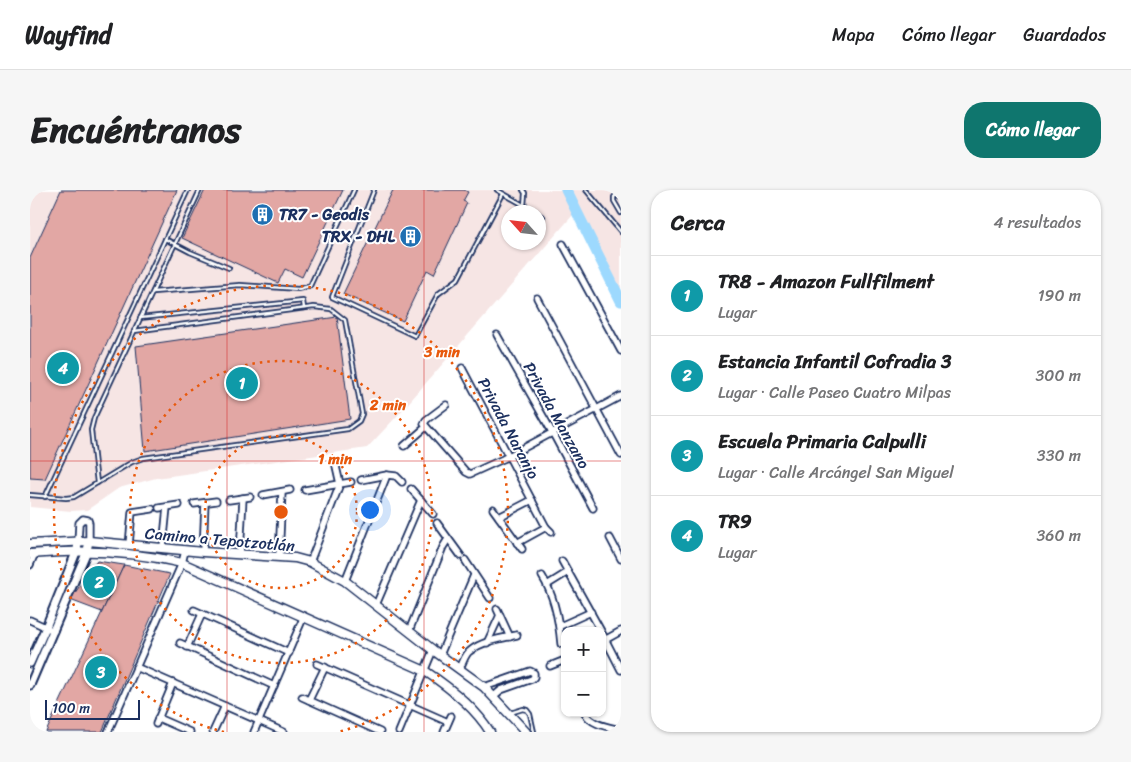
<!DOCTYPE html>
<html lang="es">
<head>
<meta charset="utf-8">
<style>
	:root { --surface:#fff; --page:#f6f6f6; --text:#202124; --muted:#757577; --line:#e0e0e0; --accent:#0f766e }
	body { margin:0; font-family:Sriracha,sans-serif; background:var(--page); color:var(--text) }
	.controls { position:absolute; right:15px; bottom:15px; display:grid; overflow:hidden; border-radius:10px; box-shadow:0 1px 4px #0004 }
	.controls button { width:45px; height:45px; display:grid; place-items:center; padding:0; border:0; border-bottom:1px solid var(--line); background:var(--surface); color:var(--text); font:25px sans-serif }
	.compass { position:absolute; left:471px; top:15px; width:45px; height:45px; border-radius:50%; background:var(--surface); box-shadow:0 1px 4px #0004; rotate:297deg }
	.scale { position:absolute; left:15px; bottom:12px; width:95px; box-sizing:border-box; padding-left:5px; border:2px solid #1b2f5e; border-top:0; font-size:14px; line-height:18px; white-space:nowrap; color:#1b2f5e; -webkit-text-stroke:4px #fff; paint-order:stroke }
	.you { position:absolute; left:339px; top:319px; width:18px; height:18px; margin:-12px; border:4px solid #fff; border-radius:50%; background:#1a73e8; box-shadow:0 0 0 8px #1a73e833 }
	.badge { display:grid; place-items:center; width:32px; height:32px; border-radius:50%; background:var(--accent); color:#fff; font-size:16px; font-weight:700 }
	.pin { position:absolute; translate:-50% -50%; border:2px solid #fff; box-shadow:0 1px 5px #0006 }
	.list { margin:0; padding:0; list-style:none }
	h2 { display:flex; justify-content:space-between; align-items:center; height:65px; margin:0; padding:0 20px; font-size:21px }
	h2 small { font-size:16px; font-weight:400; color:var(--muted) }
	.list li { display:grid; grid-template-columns:32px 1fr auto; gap:15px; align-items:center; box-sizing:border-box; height:80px; padding:0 20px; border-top:1px solid var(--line) }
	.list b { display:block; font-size:19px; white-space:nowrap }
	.list p { margin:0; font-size:16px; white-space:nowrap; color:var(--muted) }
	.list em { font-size:16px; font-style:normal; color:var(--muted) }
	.map { position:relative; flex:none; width:591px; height:542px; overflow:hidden; border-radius:20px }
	header { display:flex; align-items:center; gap:30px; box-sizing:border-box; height:70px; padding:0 25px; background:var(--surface); border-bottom:1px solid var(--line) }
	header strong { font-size:24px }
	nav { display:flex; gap:28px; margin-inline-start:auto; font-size:18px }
	.intro { display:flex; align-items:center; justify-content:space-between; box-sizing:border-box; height:120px; padding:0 30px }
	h1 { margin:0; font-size:35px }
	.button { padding:12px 22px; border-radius:20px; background:var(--accent); color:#fff; font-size:18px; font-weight:700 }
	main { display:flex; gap:30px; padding:0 30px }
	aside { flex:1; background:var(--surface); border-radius:20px; box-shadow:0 1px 4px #0004 }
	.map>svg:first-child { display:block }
</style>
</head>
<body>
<header>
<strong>Wayfind</strong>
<nav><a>Mapa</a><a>Cómo llegar</a><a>Guardados</a></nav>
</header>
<div class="intro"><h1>Encuéntranos</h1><a class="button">Cómo llegar</a></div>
<main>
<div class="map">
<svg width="591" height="542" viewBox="0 0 591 542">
	<rect width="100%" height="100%" fill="#fff"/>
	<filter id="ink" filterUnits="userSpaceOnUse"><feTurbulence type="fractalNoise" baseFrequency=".02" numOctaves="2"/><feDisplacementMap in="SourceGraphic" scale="10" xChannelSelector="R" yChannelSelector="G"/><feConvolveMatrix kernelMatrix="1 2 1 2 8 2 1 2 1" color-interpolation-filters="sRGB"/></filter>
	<g filter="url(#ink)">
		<!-- built -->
		<path fill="#f6e5e4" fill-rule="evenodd" d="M0 0H591V101L549 18 368 225 337 258 126 288 89 298 57 320 41 321 0 317ZM478 22H508V52H478Z"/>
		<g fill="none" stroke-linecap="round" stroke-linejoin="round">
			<!-- river -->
			<polyline stroke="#9dd9fe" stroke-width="11" points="536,0 591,111"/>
		</g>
		<!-- building -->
		<g fill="#e2a7a4" stroke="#1b2f5e">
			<polygon points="31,0 147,0 15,289 0,288 0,68"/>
			<polygon points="175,0 313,0 272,87 255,79 248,93 152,48"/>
			<polygon points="363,0 434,0 438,2 433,11 437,13 404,84 397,80 373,131 313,104"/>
			<polygon points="307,127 320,229 115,261 106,156"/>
			<polygon points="67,371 94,375 72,422 40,410"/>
			<polygon points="94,375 140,384 72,542 16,542"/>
		</g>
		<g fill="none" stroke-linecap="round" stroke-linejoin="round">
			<defs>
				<g id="service">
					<polyline points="344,0 302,107 385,146 408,104 428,89 473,4"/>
					<polyline points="467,0 506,22"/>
					<polyline points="493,0 495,3 494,16"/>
					<polyline points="556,0 591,42"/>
					<polyline points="591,8 586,5 584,7 584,11 591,23"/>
					<polyline points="508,24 513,27"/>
					<polyline points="135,49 160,62 199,78"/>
					<polyline points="123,102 210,95 268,99 280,96 324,0"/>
					<polyline points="110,128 273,111 274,118"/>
					<polyline points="67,293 61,240 64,228 170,0"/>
					<polyline points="0,305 36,308 44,307 102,272 113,268 318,239 329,231 332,224 315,130 301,119 284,117 104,141"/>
					<polyline points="15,307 158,0"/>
					<polyline points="480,523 493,519 497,520 500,524 504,542"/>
				</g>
				<g id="minor">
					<polyline points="533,54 591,161"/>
					<polyline points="507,108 591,265"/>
					<polyline points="467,145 526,249 563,318"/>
					<polyline points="432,178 516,337 521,342"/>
					<polyline points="416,215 396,230 394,234 436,282 440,284 473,269 591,206"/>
					<polyline points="374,256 396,237"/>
					<polyline points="331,290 357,285 366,286 372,292"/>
					<polyline points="381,299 403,324"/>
					<polyline points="275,300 321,292"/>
					<polyline points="233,305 260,300"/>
					<polyline points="199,310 220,307"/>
					<polyline points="164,314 186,311"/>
					<polyline points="129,318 149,315"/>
					<polyline points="463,319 492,359"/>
					<polyline points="469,327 502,310"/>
					<polyline points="407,333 431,366"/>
					<polyline points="580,348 591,369"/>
					<polyline points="48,352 49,333 53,329 58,330 59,333 59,351"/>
					<polyline points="487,353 516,337"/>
					<polyline points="99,355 102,322 122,319"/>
					<polyline points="133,357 137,317"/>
					<polyline points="173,362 175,313"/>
					<polyline points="210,364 213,308"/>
					<polyline points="249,367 252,302"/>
					<polyline points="435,370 460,408"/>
					<polyline points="532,371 571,441"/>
					<polyline points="280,372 310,294 305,272"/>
					<polyline points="0,375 5,363"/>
					<path d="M512 386C524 405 529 431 531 454"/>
					<polyline points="315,391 357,285"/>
					<polyline points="517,395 538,382"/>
					<polyline points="346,415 391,310"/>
					<polyline points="467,419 480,447"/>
					<polyline points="164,420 259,463"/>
					<polyline points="0,430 24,441"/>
					<polyline points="530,436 561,422"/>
					<polyline points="379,441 413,357 418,349"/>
					<polyline points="572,443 591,480"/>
					<polyline points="573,451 591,441"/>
					<polyline points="150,453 244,496"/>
					<polyline points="457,453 470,425"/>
					<polyline points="157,457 172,424"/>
					<polyline points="410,465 444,385"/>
					<polyline points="287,474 418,532"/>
					<polyline points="520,476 535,470"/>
					<polyline points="106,477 254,542"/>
					<path d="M430 478C433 473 435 464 440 461 452 451 473 448 487 445"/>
					<polyline points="454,497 500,481 504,483 504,487 502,489 471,500 464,506"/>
					<polyline points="272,507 350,542"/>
					<polyline points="279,510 295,477"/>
					<path d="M555 523C561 535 579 537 591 540"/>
					<polyline points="128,528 160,542"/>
					<polyline points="126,534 143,493"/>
					<polyline points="78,542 152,373 155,361"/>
					<polyline points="183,542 195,516"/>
					<polyline points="224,542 274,426"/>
					<polyline points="369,542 403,460"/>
					<polyline points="414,542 421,526"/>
				</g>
				<g id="tertiary">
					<polyline points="0,473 16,437 47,360 48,352"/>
					<polyline points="0,495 57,361 59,351"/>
				</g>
				<g id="secondary">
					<polyline points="0,354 59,351 173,362 265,368 280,372 315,391 403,460 454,497 496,542"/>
					<path d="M0 364C51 359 102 361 152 373L395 481C419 497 445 517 460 542"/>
				</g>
			</defs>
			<!-- service casing -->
			<use href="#service" stroke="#1b2f5e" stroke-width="6"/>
			<!-- minor casing -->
			<use href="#minor" stroke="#1b2f5e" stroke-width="9"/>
			<!-- tertiary casing -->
			<use href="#tertiary" stroke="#1b2f5e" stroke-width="11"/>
			<!-- secondary casing -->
			<use href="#secondary" stroke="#1b2f5e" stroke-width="11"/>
			<!-- service -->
			<use href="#service" stroke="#fff" stroke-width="2.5"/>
			<!-- minor -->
			<use href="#minor" stroke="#fff" stroke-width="5.5"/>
			<!-- tertiary -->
			<use href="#tertiary" stroke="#fff" stroke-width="7"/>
			<!-- secondary -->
			<use href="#secondary" stroke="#fff" stroke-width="8"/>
		</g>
	</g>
	<!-- grid -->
	<path fill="none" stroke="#d62828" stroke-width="1" stroke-opacity="0.55" d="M197 0V542M394 0V542M0 271H591"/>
	<!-- distance rings -->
	<g fill="none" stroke="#e8590c" stroke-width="2.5" stroke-dasharray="2.5 5">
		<circle cx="251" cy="322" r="76"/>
		<circle cx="251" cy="322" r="151"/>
		<path d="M194 542A227 227 0 1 1 308 542"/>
	</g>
	<!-- icons -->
	<defs>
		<symbol id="building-disc" viewBox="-11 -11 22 22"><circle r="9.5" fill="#1f6fb2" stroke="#fff"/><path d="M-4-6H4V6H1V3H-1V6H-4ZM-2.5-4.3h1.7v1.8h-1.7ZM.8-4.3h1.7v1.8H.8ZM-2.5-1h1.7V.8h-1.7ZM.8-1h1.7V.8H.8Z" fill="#fff"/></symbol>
	</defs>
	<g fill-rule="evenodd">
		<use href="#building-disc" x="220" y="12" width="25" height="25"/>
		<use href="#building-disc" x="368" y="34" width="25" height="25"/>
	</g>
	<g text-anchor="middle" stroke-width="4" stroke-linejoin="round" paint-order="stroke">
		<!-- poi labels -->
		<g font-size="16" font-weight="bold" fill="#1b2f5e" stroke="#fff" text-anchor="start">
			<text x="249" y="30">TR7 - Geodis</text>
			<text x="365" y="52" text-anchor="end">TRX - DHL</text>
		</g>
		<!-- street labels -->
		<g font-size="16" fill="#1b2f5e" stroke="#fff">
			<text transform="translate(527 225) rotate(61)" y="6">Privada Manzano</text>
			<text transform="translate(479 238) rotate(62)" y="6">Privada Naranjo</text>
			<text transform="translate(190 349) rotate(5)" y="6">Camino a Tepotzotlán</text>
		</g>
	</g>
	<circle cx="251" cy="322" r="8" fill="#e8590c" stroke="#fff" stroke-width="2.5"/>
	<g font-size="15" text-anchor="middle" font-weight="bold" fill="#e8590c" stroke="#fff" stroke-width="4" stroke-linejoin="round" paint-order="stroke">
		<text x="412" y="167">3 min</text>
		<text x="358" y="220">2 min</text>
		<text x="305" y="274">1 min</text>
	</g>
</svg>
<div class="controls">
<button>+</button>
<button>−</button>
</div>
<svg class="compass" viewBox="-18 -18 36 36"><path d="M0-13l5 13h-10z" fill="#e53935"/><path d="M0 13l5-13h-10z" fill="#757577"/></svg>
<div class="scale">100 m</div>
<div class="you"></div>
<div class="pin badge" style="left:212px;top:193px;background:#0f9aa8">1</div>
<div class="pin badge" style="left:69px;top:392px;background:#0f9aa8">2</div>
<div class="pin badge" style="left:71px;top:482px;background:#0f9aa8">3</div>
<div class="pin badge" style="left:33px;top:178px;background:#0f9aa8">4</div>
</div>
<aside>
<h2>Cerca<small>4 resultados</small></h2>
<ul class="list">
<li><span class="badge" style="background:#0f9aa8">1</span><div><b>TR8 - Amazon Fullfilment</b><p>Lugar</p></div><em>190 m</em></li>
<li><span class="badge" style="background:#0f9aa8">2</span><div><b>Estancia Infantil Cofradia 3</b><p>Lugar · Calle Paseo Cuatro Milpas</p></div><em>300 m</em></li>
<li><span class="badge" style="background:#0f9aa8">3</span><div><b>Escuela Primaria Calpulli</b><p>Lugar · Calle Arcángel San Miguel</p></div><em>330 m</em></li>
<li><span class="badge" style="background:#0f9aa8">4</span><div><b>TR9</b><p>Lugar</p></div><em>360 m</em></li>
</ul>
</aside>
</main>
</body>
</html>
